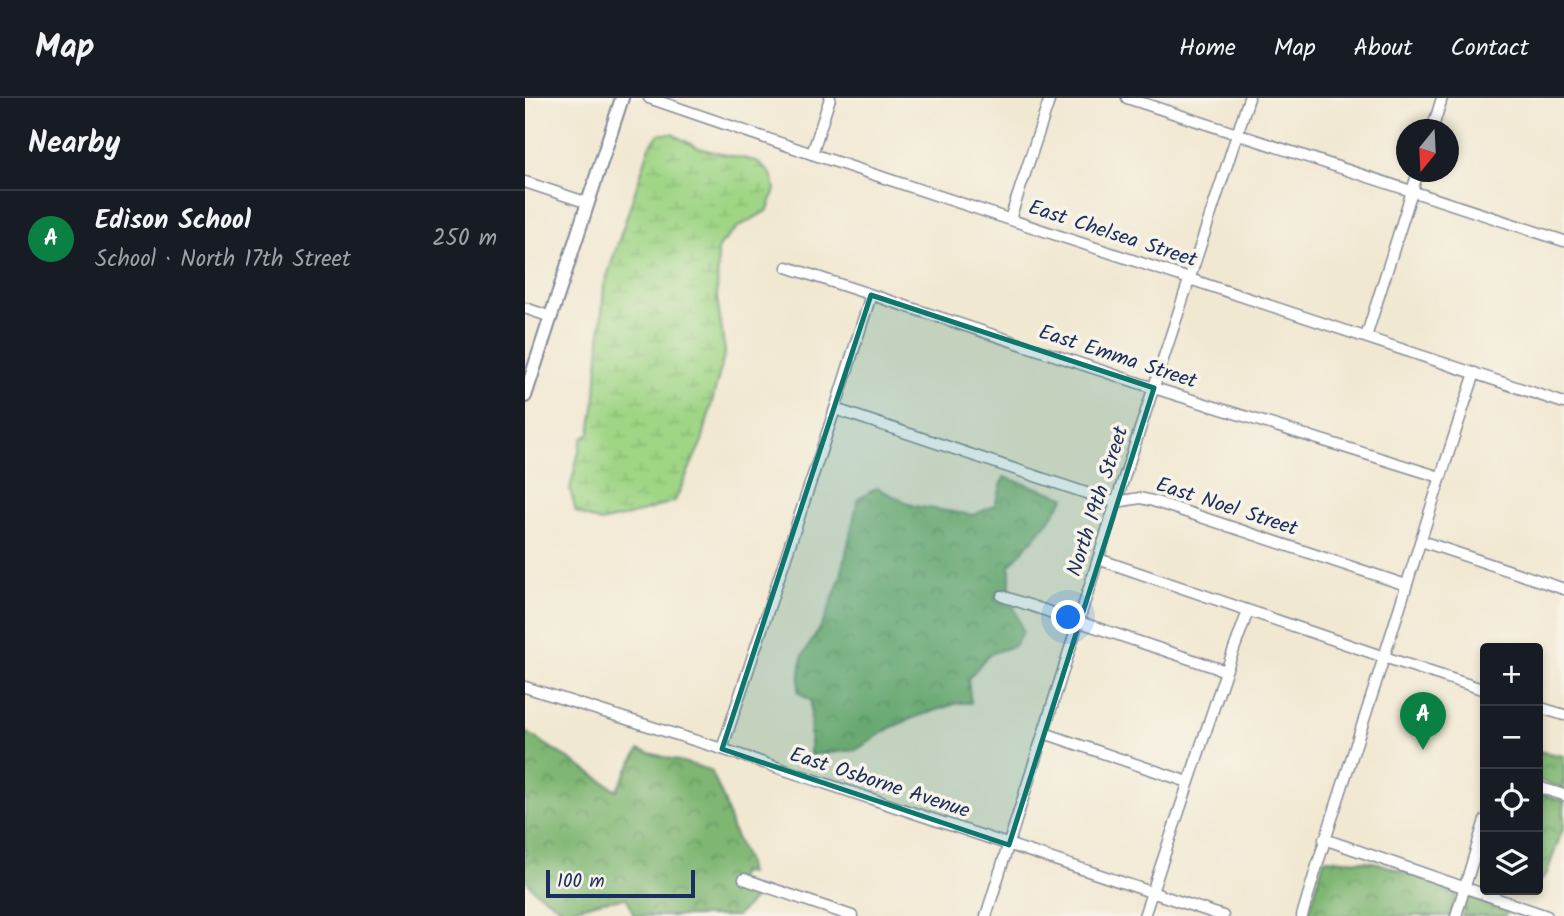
<!DOCTYPE html>
<html lang="en">
<head>
<meta charset="utf-8">
<style>
	:root { --surface:#171b24; --page:#242831; --text:#f1f3f6; --muted:#9ea1a6; --line:#363941; --accent:#0b8043 }
	body { margin:0; font-family:Kalam,sans-serif; background:var(--page); color:var(--text) }
	.controls { position:absolute; right:21px; bottom:21px; display:grid; overflow:hidden; border-radius:7px; box-shadow:0 4px 10px #0003 }
	.controls button { width:63px; height:63px; display:grid; place-items:center; padding:0; border:0; border-bottom:2px solid var(--line); background:var(--surface); color:var(--text); font:35px sans-serif }
	.compass { position:absolute; left:871px; top:21px; width:63px; height:63px; border-radius:50%; background:var(--surface); box-shadow:0 4px 10px #0003; rotate:198deg }
	.scale { position:absolute; left:21px; bottom:18px; width:149px; box-sizing:border-box; padding-left:7px; border:4px solid #1b2f5e; border-top:0; font-size:19px; line-height:24px; white-space:nowrap; color:#1b2f5e; -webkit-text-stroke:5px #f7f3e8; paint-order:stroke }
	.you { position:absolute; left:544px; top:520px; width:24px; height:24px; margin:-18px; border:5px solid #fff; border-radius:50%; background:#1a73e8; box-shadow:0 0 0 10px #1a73e833 }
	.badge { display:grid; place-items:center; width:46px; height:46px; border-radius:50%; background:var(--accent); color:#fff; font-size:23px; font-weight:700 }
	.pin { position:absolute; translate:-50% -58px; filter:drop-shadow(0 2px 4px #0008) }
	.pin::after { content:''; position:absolute; top:37px; width:24px; height:21px; background:inherit; clip-path:polygon(0 0,100% 0,50% 100%) }
	.list { margin:0; padding:0; list-style:none }
	h2 { display:flex; justify-content:space-between; align-items:center; height:91px; margin:0; padding:0 28px; font-size:30px }
	h2 small { font-size:23px; font-weight:400; color:var(--muted) }
	.list li { display:grid; grid-template-columns:46px 1fr auto; gap:21px; align-items:center; box-sizing:border-box; height:98px; padding:0 28px; border-top:2px solid var(--line) }
	.list b { display:block; font-size:26px; white-space:nowrap }
	.list p { margin:0; font-size:23px; white-space:nowrap; color:var(--muted) }
	.list em { font-size:23px; font-style:normal; color:var(--muted) }
	.icon { flex:none; width:38px; height:38px; fill:none; stroke:currentColor; stroke-width:2; stroke-linecap:round; stroke-linejoin:round }
	.map { position:relative; flex:none; width:1039px; height:818px; overflow:hidden }
	header { display:flex; align-items:center; gap:42px; box-sizing:border-box; height:98px; padding:0 35px; background:var(--surface); border-bottom:2px solid var(--line) }
	header strong { font-size:33px }
	nav { display:flex; gap:38px; margin-inline-start:auto; font-size:24px }
	main { display:flex }
	aside { flex:1; background:var(--surface) }
	.map>svg:first-child { display:block }
</style>
</head>
<body>
<header>
<strong>Map</strong>
<nav><a>Home</a><a>Map</a><a>About</a><a>Contact</a></nav>
</header>
<main>
<aside>
<h2>Nearby<small></small></h2>
<ul class="list">
<li><span class="badge">A</span><div><b>Edison School</b><p>School · North 17th Street</p></div><em>250 m</em></li>
</ul>
</aside>
<div class="map">
<svg width="1039" height="818" viewBox="0 0 1039 818">
	<defs>
		<pattern id="forest-crowns" width="20" height="18" patternUnits="userSpaceOnUse" patternTransform="scale(1.75)"><rect width="20" height="18" fill="#7fb672"/><path d="M2 6a3 3 0 1 1 6 0M12 15a3 3 0 1 1 6 0" fill="none" stroke="#679461"/></pattern>
		<pattern id="wetland-marsh" width="20" height="14" patternUnits="userSpaceOnUse" patternTransform="scale(1.75)"><rect width="20" height="14" fill="#9fd585"/><path d="M1 5h8M5 5V1M11 12h8M15 12V8" fill="none" stroke="#88b775"/></pattern>
	</defs>
	<rect width="100%" height="100%" fill="#f7f3e8"/>
	<filter id="ink" filterUnits="userSpaceOnUse"><feTurbulence type="fractalNoise" baseFrequency=".0143" numOctaves="2"/><feDisplacementMap in="SourceGraphic" scale="14" xChannelSelector="R" yChannelSelector="G"/><feConvolveMatrix kernelMatrix="1 2 1 2 8 2 1 2 1" color-interpolation-filters="sRGB"/></filter>
	<filter id="wash" filterUnits="userSpaceOnUse"><feTurbulence type="fractalNoise" baseFrequency=".00686" numOctaves="4" result="noise"/><feDisplacementMap in="SourceGraphic" scale="28" xChannelSelector="R" yChannelSelector="G"/><feGaussianBlur stdDeviation="1.57" result="paint"/><feColorMatrix in="noise" values="0 0 0 0 0 0 0 0 0 0 0 0 0 0 0 0 0 1.4 0 .05"/><feComposite in="paint" operator="in"/></filter>
	<g filter="url(#wash)">
		<rect width="100%" height="100%" fill="#f1e8d1"/>
		<!-- forest -->
		<g fill="url(#forest-crowns)" stroke="#4d7268" stroke-width="2">
			<polygon points="479,379 540,399 524,423 485,467 485,495 473,492 470,502 489,509 498,534 489,548 464,556 443,581 446,605 433,605 388,620 365,630 331,652 285,657 286,603 273,594 277,559 300,521 316,478 333,401 352,390 389,408 449,417 470,407"/>
			<polygon points="0,633 92,692 114,652 186,672 199,702 208,733 221,761 224,776 216,774 212,784 226,789 228,802 212,818 109,818 102,800 78,803 40,813 10,793 0,781"/>
			<polygon points="1013,653 1039,658 1039,691 1013,682"/>
			<polygon points="1013,695 1039,703 1039,728 1022,775 1013,786"/>
			<polygon points="799,761 842,763 853,765 933,793 926,818 783,818"/>
			<polygon points="942,796 984,811 980,818 937,818"/>
		</g>
		<!-- wetland -->
		<polygon fill="url(#wetland-marsh)" stroke="#5d8272" stroke-width="2" points="134,36 147,36 174,50 197,56 231,63 246,76 250,91 243,112 213,129 193,149 192,201 200,254 177,343 150,403 107,417 75,424 51,414 45,391 57,341 65,335 71,296 79,188 125,48"/>
	</g>
	<g filter="url(#ink)">
		<g fill="none" stroke-linecap="round" stroke-linejoin="round">
			<defs>
				<g id="minor">
					<polyline points="124,0 287,56 1039,305"/>
					<polyline points="602,0 1039,143"/>
					<polyline points="907,32 917,0"/>
					<polyline points="287,56 305,0"/>
					<polyline points="0,84 63,105"/>
					<polyline points="485,121 525,0"/>
					<polyline points="262,169 629,290 915,379"/>
					<polyline points="0,210 26,219"/>
					<polyline points="841,239 893,74"/>
					<polyline points="310,311 576,400 591,404 615,400 628,403 881,487"/>
					<polyline points="896,443 1039,491"/>
					<polyline points="573,461 859,559 960,592"/>
					<polyline points="477,498 701,573"/>
					<polyline points="0,589 197,651 698,818"/>
					<polyline points="1013,609 1039,617"/>
					<polyline points="519,635 663,684"/>
					<polyline points="197,651 310,311 346,197"/>
					<polyline points="1013,689 1039,697"/>
					<polyline points="799,741 1022,818"/>
					<polyline points="219,781 327,818"/>
					<polyline points="461,818 591,404 724,0"/>
					<polyline points="619,818 701,573 723,513"/>
					<path d="M777 818C802 731 832 646 859 559 889 464 918 369 950 275"/>
					<polyline points="931,818 960,722"/>
				</g>
				<polyline id="major" points="0,298 97,0"/>
			</defs>
			<!-- minor casing -->
			<use href="#minor" stroke="#868c98" stroke-width="13"/>
			<!-- major casing -->
			<use href="#major" stroke="#868c98" stroke-width="16"/>
			<!-- minor -->
			<use href="#minor" stroke="#fff" stroke-width="10"/>
			<!-- major -->
			<use href="#major" stroke="#fff" stroke-width="12"/>
		</g>
	</g>
	<!-- marked area -->
	<path fill="#0f766e" fill-opacity="0.2" stroke="#0f766e" stroke-width="5" stroke-linejoin="round" d="M346 197 629 290 484 747 197 651Z"/>
	<g text-anchor="middle" stroke-width="7" stroke-linejoin="round" paint-order="stroke">
		<!-- street labels -->
		<g font-size="21" fill="#1b2f5e" stroke="#f7f3e8">
			<text transform="translate(588 135) rotate(18)" y="7">East Chelsea Street</text>
			<text transform="translate(593 258) rotate(18)" y="7">East Emma Street</text>
			<text transform="translate(572 403) rotate(-72)" y="7">North 19th Street</text>
			<text transform="translate(702 408) rotate(18)" y="7">East Noel Street</text>
			<text transform="translate(355 684) rotate(18)" y="7">East Osborne Avenue</text>
		</g>
	</g>
</svg>
<div class="controls">
<button>+</button>
<button>−</button>
<button><svg class="icon" aria-label="locate" viewBox="0 0 24 24"><circle cx="12" cy="12" r="6"/><path d="M12 2v4M12 18v4M2 12h4M18 12h4"/></svg></button>
<button><svg class="icon" aria-label="layers" viewBox="0 0 24 24"><path d="M12 4l9 5-9 5-9-5zM3 14l9 5 9-5"/></svg></button>
</div>
<svg class="compass" viewBox="-18 -18 36 36"><path d="M0-13l5 13h-10z" fill="#e53935"/><path d="M0 13l5-13h-10z" fill="#9ea1a6"/></svg>
<div class="scale">100 m</div>
<div class="you"></div>
<div class="pin badge" style="left:898px;top:652px">A</div>
</div>
</main>
</body>
</html>
